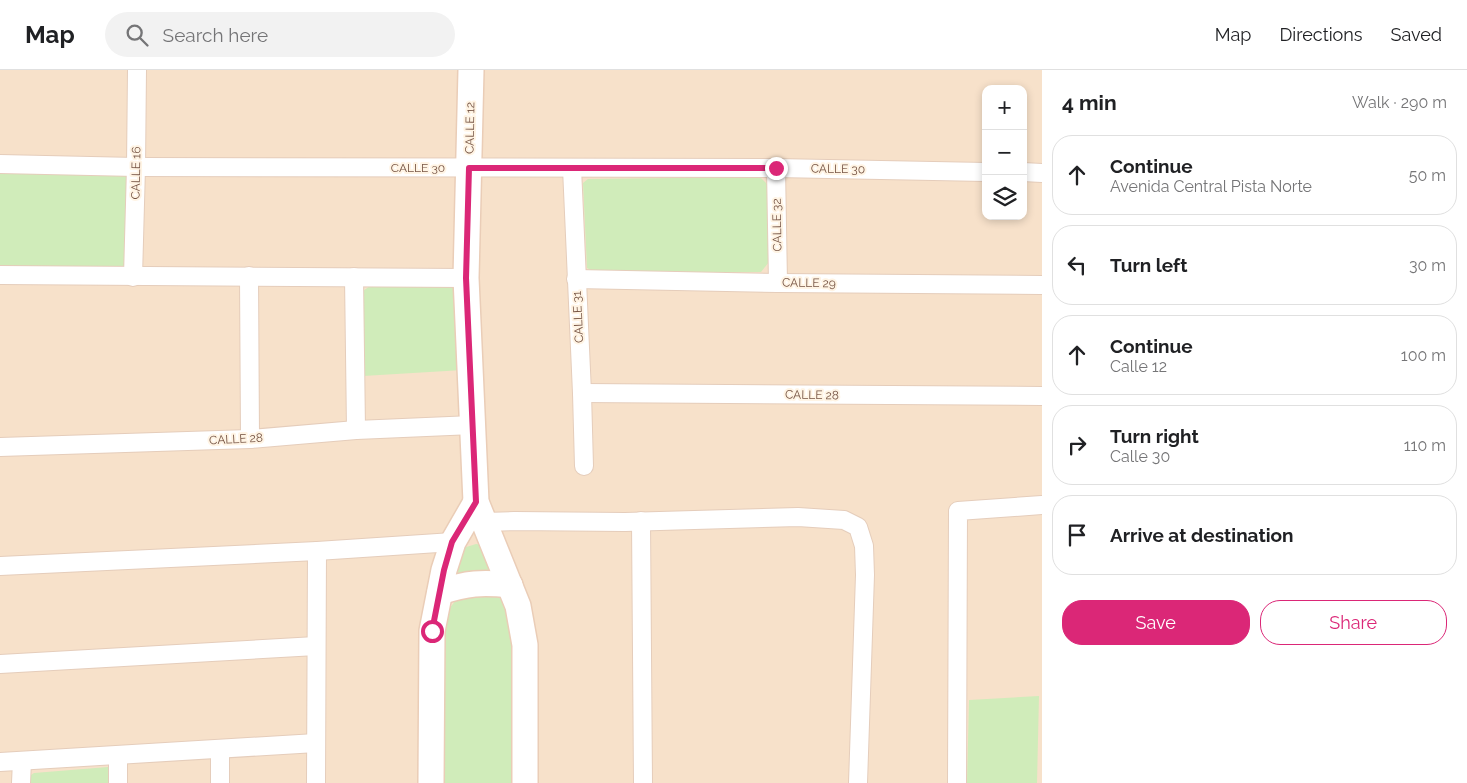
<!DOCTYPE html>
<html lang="en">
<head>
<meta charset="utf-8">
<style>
	:root { --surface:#fff; --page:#f2f2f2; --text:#202124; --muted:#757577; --line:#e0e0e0; --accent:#db2777 }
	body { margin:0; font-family:Raleway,sans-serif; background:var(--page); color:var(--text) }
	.controls { position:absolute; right:15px; top:15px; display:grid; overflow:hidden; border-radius:10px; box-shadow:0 2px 8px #0003 }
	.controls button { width:45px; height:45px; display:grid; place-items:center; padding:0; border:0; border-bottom:1px solid var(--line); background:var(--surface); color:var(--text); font:25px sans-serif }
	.stop { position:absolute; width:15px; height:15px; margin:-11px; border:4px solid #db2777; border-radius:50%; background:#fff }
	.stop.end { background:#db2777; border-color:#fff; box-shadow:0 1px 5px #0008 }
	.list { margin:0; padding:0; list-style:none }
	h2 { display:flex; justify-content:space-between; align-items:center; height:65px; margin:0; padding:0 20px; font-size:21px }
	h2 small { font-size:16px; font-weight:400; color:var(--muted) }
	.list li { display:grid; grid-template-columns:32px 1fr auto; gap:15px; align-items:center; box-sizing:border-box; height:80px; margin:0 10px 10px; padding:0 10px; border:1px solid var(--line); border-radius:20px }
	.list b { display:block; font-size:19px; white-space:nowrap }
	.list p { margin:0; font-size:16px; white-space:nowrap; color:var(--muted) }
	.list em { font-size:16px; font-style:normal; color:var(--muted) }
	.actions { display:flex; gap:10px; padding:15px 20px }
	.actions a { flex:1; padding:11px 0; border:1px solid var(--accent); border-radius:20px; text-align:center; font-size:18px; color:var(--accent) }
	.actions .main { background:var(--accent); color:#fff }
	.icon { flex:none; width:28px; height:28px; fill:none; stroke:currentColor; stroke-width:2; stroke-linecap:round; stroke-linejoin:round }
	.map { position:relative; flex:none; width:1042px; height:713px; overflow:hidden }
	header { display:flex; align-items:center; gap:30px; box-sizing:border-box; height:70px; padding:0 25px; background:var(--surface); border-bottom:1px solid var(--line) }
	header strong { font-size:24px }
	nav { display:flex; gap:28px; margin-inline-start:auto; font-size:18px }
	.search { width:350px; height:45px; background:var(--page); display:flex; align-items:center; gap:12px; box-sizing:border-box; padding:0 18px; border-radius:28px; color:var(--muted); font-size:19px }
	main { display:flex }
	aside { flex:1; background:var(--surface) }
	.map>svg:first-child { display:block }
</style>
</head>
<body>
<header>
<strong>Map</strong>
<div class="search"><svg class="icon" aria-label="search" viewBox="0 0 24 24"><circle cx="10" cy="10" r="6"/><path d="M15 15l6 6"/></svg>Search here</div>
<nav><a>Map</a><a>Directions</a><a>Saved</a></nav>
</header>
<main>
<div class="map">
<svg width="1042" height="713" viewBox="0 0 1042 713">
	<rect width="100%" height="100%" fill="#fef0dc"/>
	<!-- residential -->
	<path fill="#f7e1ca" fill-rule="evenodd" d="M0 0H1042V713H0ZM986 19H1023V146H986Z"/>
	<!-- green -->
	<g fill="#d0ecba">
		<polygon points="0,103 124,103 129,110 128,193 118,200 0,198"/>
		<polygon points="760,107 767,114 769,192 761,202 596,203 587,198 583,113 588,109"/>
		<polygon points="370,216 456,216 463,300 363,306 363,221"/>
		<polygon points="476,474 489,476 497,505 452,505 463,478"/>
		<polygon points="488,518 501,527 515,552 520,713 436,713 437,564 449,539 459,526"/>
		<polygon points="1039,626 1037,713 967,713 969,630"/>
		<polygon points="108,697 111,702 111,713 31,713 31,705 34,703"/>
	</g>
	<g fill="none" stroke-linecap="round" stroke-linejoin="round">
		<defs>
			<g id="street">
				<polyline points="0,94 136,97 776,98 986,102"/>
				<polyline points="572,98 582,323 584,396"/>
				<polyline points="776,98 778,213"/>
				<polyline points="1023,102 1042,103"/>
				<polyline points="0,205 466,208"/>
				<polyline points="249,206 250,369"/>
				<polyline points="133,207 136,97 137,0"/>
				<polyline points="354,207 356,360"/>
				<polyline points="576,209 778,213 1042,215"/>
				<polyline points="582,323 1042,326"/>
				<polyline points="0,377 250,369 356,360 473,355"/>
				<polyline points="641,451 643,713"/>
				<polyline points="485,452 514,451 625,452 798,447 844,450 858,457 864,476 865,505 858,713"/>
				<polyline points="0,496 317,481 453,472"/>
				<polyline points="0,594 316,576"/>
				<polyline points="118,685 118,713"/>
				<polyline points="0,692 316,673"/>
				<polyline points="21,713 22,691"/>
				<polyline points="220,713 220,679"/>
				<polyline points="316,713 317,481"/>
				<polyline points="957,713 958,441 1042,435"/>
			</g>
			<g id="secondary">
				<polyline points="471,0 466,208 476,432 518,536 525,575 525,713"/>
				<path d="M440 522C467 513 482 512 510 515"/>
				<polyline points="431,713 432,561 444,500 453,472 476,432"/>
			</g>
		</defs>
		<!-- street casing -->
		<use href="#street" stroke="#e5cdbb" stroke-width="20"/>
		<!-- secondary casing -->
		<use href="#secondary" stroke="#eacdb7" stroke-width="28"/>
		<!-- street -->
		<use href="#street" stroke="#fff" stroke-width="18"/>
		<!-- secondary -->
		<use href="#secondary" stroke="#fff" stroke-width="25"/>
	</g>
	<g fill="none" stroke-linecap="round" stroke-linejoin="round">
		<!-- route -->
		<polyline stroke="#db2777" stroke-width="6" points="432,561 444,500 452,472 476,432 466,208 469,98 776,98"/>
	</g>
	<g text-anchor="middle" stroke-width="4" stroke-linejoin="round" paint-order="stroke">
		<!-- street labels -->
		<g font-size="12" fill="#755343" stroke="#fff4e4">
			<text transform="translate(470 58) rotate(-89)" y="4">CALLE 12</text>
			<text x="418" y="102">CALLE 30</text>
			<text transform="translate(838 99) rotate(1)" y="4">CALLE 30</text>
			<text transform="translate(136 103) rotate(-89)" y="4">CALLE 16</text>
			<text transform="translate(777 155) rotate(-91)" y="4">CALLE 32</text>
			<text transform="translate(809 213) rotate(1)" y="4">CALLE 29</text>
			<text transform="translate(578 247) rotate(-93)" y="4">CALLE 31</text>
			<text transform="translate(812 325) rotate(1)" y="4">CALLE 28</text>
			<text transform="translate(236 369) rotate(-3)" y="4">CALLE 28</text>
		</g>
	</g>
</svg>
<div class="controls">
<button>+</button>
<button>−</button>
<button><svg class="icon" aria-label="layers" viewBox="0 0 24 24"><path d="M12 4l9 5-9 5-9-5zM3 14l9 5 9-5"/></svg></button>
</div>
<div class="stop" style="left:432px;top:561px"></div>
<div class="stop end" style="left:776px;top:98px"></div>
</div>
<aside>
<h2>4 min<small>Walk · 290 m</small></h2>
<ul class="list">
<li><svg class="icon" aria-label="ahead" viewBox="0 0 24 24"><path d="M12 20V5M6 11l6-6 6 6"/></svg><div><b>Continue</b><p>Avenida Central Pista Norte</p></div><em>50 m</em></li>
<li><svg class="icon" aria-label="left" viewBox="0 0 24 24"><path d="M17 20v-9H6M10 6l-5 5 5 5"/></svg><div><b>Turn left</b></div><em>30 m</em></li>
<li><svg class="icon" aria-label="ahead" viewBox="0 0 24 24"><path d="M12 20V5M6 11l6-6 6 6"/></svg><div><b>Continue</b><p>Calle 12</p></div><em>100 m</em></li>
<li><svg class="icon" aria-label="right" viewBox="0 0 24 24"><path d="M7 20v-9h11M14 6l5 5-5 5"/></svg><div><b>Turn right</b><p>Calle 30</p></div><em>110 m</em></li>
<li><svg class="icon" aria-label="arrive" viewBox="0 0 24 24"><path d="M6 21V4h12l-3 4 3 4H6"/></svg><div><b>Arrive at destination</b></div></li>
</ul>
<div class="actions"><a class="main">Save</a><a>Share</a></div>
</aside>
</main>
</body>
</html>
